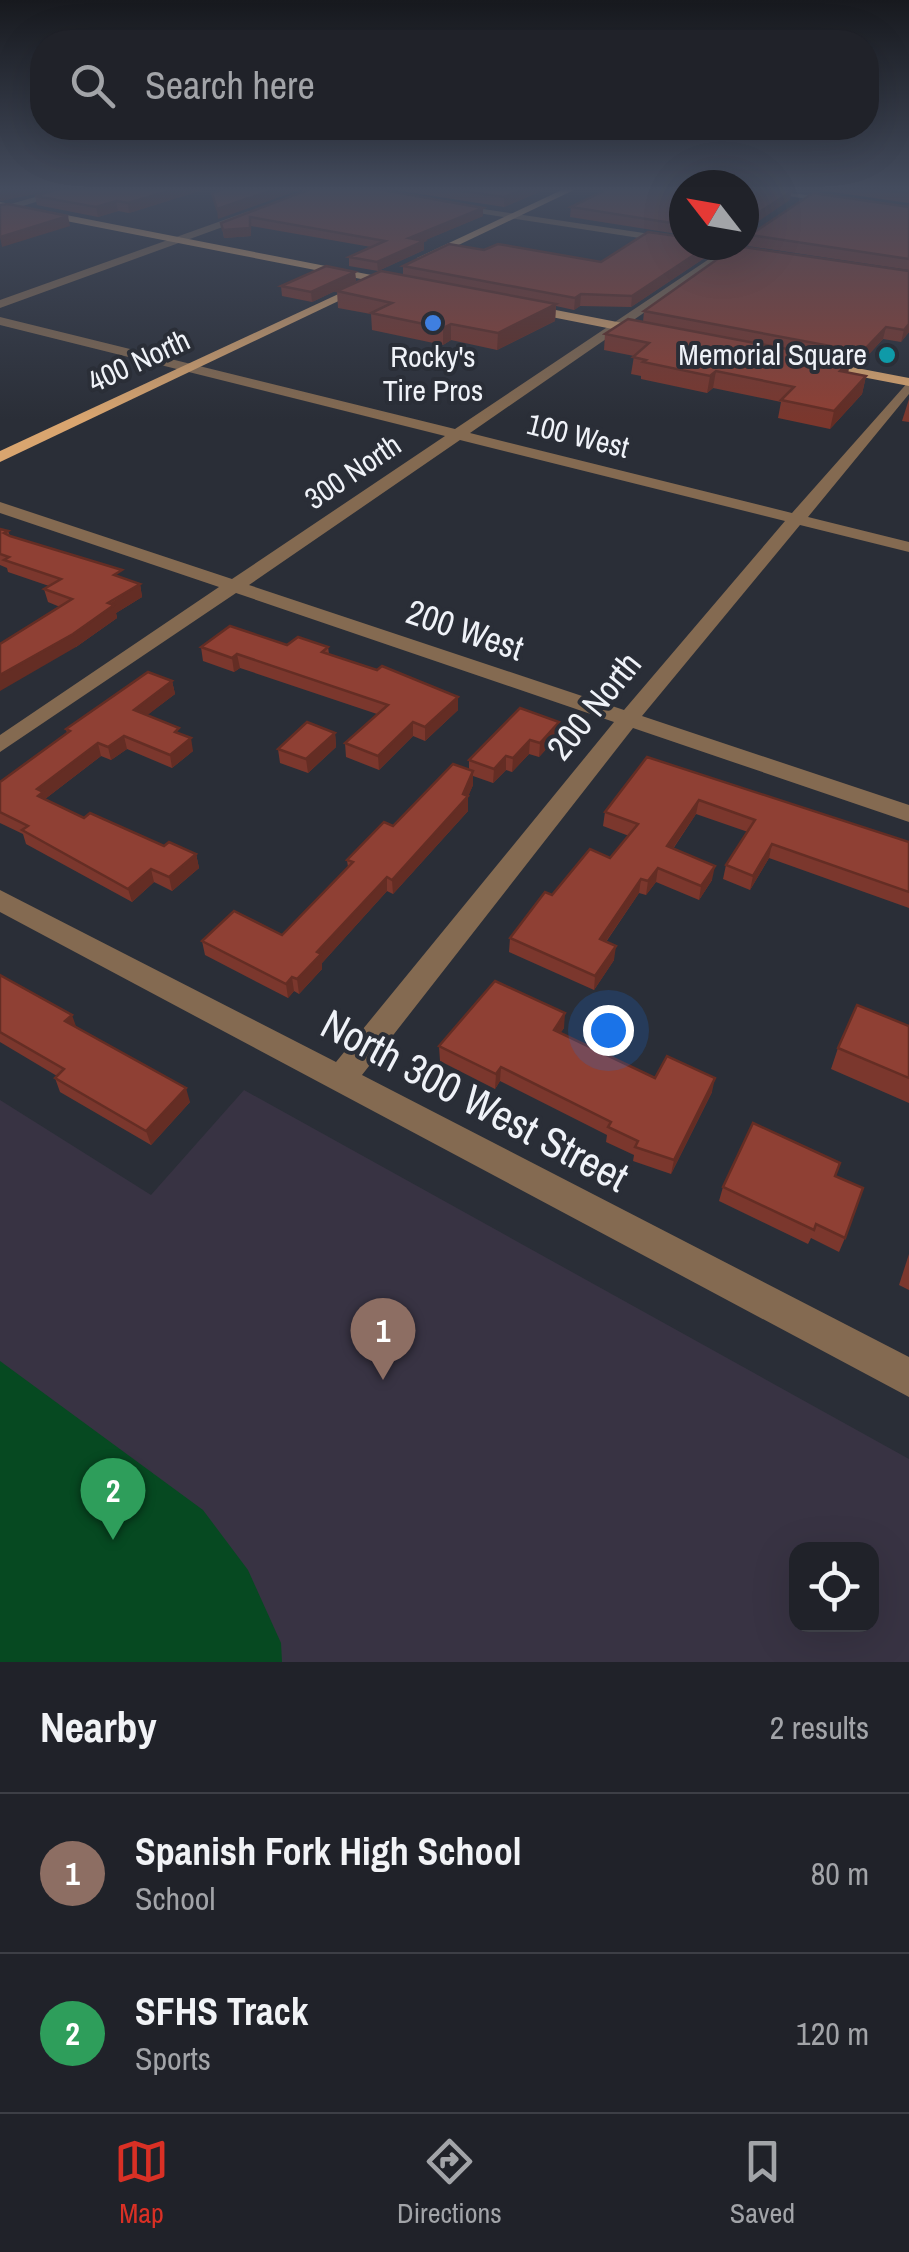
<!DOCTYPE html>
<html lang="en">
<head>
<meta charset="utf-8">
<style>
	:root { --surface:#202229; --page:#282a31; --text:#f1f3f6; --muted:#a2a4a8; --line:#3d3f46; --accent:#d93025 }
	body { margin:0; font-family:"Archivo Narrow",sans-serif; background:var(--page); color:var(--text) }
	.controls { position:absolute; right:30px; bottom:30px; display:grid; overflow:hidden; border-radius:20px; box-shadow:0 10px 40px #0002 }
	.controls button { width:90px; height:90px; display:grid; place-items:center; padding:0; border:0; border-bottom:2px solid var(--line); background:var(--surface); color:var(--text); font:50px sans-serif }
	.compass { position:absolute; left:669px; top:170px; width:90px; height:90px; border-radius:50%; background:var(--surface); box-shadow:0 10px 40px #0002; rotate:301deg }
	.you { position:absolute; left:608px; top:1030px; width:35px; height:35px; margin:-25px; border:8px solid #fff; border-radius:50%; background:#1a73e8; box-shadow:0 0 0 15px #1a73e833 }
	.badge { display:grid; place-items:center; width:65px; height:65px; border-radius:50%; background:var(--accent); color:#fff; font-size:32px; font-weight:700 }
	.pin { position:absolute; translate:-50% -82px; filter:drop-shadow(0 2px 5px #0008) }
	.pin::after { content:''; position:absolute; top:52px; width:35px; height:30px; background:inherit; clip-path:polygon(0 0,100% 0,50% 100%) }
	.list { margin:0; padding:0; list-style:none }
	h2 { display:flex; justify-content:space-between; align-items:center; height:130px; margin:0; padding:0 40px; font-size:42px }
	h2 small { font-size:32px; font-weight:400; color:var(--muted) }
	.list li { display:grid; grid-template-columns:65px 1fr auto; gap:30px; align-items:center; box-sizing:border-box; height:160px; padding:0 40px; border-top:2px solid var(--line) }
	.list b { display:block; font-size:38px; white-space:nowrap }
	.list p { margin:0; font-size:32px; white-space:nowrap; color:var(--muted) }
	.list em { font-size:32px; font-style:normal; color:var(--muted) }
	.icon { flex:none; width:55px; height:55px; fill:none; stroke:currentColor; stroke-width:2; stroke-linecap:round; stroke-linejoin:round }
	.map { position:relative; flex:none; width:909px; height:1662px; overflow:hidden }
	.search { position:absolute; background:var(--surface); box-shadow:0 10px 40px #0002; left:30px; right:30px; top:30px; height:110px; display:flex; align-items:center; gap:25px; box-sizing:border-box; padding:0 35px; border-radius:40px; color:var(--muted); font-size:38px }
	.sheet { height:450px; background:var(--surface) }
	nav { display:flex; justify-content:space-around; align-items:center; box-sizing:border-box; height:140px; border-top:2px solid var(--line); background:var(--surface); font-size:28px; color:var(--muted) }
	nav a { display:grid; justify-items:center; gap:5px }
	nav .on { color:var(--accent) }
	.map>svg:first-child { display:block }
</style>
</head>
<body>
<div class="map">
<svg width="909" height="1662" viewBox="0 0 909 1662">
	<rect width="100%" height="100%" fill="#2a2e37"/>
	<!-- education -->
	<path fill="#383343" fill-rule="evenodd" d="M244 1090 909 1459V1662H0V1100L151 1195ZM796 1550H872V1624H796Z"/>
	<!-- green -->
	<polygon fill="#064921" points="0,1361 203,1510 248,1570 281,1643 282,1662 0,1662"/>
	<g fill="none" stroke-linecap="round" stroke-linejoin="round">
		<!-- minor -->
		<g fill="#846a51" fill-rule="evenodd">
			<polygon points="67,188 81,188 0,213 0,207"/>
			<polygon points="746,188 909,207 909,213 751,191"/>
			<polygon points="449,204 684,239 685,245 452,209"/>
			<polygon points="249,211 253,216 0,308 0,300"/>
			<path d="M730 245H742L470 433 792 513 909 381V394L808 517 909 542V552L800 525 642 716 909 805V822L633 728 362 1075 909 1357V1397L0 912V890L336 1062 614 722 236 593 0 752V735L219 587 0 513V502L232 579 445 436 0 325V317L455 429ZM460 440 785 521 624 710 249 585Z"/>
		</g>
		<!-- major -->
		<g fill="#d9a56f" fill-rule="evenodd">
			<polygon points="566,188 578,188 427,260 417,258"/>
			<polygon points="0,202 402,281 408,284 402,287 0,208"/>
			<polygon points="360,284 370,286 0,462 0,451"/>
			<polygon points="525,304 648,328 654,332 648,336 521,311"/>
			<polygon points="815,360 909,378 909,386 810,367 808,364"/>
		</g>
	</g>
	<!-- wall -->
	<g fill="#7b372d">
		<polygon points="0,188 209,188 129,213 118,211 98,217 37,205 35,196 57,189 0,201"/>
		<polygon points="313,188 483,216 423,241 424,250 378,271 349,266 349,257 371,247 251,226 251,236 224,238 221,223"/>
		<polygon points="381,188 549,188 504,207"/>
		<polygon points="684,188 684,235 570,217 571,207"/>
		<polygon points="815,188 909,188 909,203 819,190"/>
		<polygon points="909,207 909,270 748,246 750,235"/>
		<polygon points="684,245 713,245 712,253 631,307 580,306 574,310 556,306 555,321 497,350 451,340 443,345 372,330 371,314 338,308 337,291 403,275 403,266 484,250 601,262"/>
		<polygon points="909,271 909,332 901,342 883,339 859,365 850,363 848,373 866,376 862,394 830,429 778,418 781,402 713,388 707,393 641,379 641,376 631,374 634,356 604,350 605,334 643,322 644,311"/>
		<polygon points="355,272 356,281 312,302 282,296 281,286"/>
		<polygon points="909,399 909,422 902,421"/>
		<polygon points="0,529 8,531 10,536 140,584 142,597 116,613 117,618 76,647 60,607 48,602 44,589 49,586 8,572 7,568 0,565"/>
		<polygon points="287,645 328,647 329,654 458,697 458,710 425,741 413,736 379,770 346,757 345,743 377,714 240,668 234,672 203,661 201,647"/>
		<polygon points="172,681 175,694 147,715 181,734 193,751 172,768 127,749 111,760 101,756 45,799 84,818 164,846 196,854 199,868 172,891 154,882 132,902 26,844 23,834 0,823 0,782 67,733 66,729"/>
		<polygon points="520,708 558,736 539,757 529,754 512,772 506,770 493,783 473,776 473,785 468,796 468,811 393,894 387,891 322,963 322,969 299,994 294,991 288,998 205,955 202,941 282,935 348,867 347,860 469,770 469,760"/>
		<polygon points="335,733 336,747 308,773 280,763 278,749"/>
		<polygon points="647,757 909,842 909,908 769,858 750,890 723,879 726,865 748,832 696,814 673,849 712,880 699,900 656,882 646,895 639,893 606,942 614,960 594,990 509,952 510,938 552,895 610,858 629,836 603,826 605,812"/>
		<polygon points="0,975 77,1028 190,1102 151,1145 60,1092 55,1078 57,1076 0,1042"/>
		<polygon points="909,1026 909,1103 831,1069 838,1048"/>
		<polygon points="564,1028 560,1033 655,1078 712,1092 671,1174 633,1161 634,1155 606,1142 607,1135 500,1081 495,1089 440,1061 439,1046"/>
		<polygon points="835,1176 845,1238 839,1252 811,1238 808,1244 719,1201 723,1187"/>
		<polygon points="909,1254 909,1290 899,1285"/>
	</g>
	<!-- shaded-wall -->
	<g fill="#642d24">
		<polygon points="17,188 64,188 0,201 0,191"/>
		<polygon points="178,188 209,188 129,213 128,203"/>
		<polygon points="278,188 306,188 218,219 217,209"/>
		<polygon points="527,188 549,188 504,207 504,197"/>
		<polygon points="792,191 790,200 744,231 744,222"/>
		<polygon points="116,201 118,211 98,217 96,207"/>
		<polygon points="483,208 483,216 409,247 409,238"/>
		<polygon points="68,216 70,226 2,247 0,237"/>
		<polygon points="250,217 251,236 224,238 223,230"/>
		<polygon points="424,241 424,250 378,271 377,262"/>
		<polygon points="709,245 713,245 712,253 631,307 632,296"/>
		<polygon points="355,272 356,281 312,302 311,292"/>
		<polygon points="581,294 580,306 574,310 575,298"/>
		<polygon points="556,304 555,321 497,350 498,333"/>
		<polygon points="451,324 451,340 443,345 443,328"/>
		<polygon points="909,324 909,332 901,342 904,330"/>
		<polygon points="886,327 883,339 859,365 862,352"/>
		<polygon points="850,361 847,378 840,371"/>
		<polygon points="716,371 713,388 707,393 710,376"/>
		<polygon points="866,376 862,394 830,429 834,411"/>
		<polygon points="140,584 142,597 116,613 117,618 76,647 0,691 0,675"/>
		<polygon points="237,654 240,668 234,672 232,658"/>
		<polygon points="172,681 175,694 137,723 134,710"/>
		<polygon points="458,697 458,710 425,741 425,727"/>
		<polygon points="413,722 413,736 379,770 378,756"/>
		<polygon points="559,722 558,736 539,757 540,743"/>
		<polygon points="335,733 336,747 308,773 306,759"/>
		<polygon points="124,736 127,749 111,760 108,747"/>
		<polygon points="191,738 193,751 172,768 170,755"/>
		<polygon points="530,740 529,754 512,772 513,758"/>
		<polygon points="98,743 101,756 45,799 42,809 37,789"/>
		<polygon points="506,756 506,770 493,783 494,769"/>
		<polygon points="473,771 473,785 468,797 468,811 393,894 392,880 463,794"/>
		<polygon points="699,800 696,814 665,860 667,846"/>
		<polygon points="772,844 769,858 750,890 753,876"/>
		<polygon points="196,854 199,868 172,891 169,877"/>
		<polygon points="715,866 712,880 699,900 701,886"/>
		<polygon points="658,868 656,882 646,895 648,881"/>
		<polygon points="151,869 154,882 132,902 128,889"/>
		<polygon points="387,877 387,891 322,963 322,969 299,994 297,979 317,952"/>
		<polygon points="641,879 639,893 598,953 600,939"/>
		<polygon points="616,946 614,960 594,990 595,976"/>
		<polygon points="292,977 294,991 288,998 286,984"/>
		<polygon points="565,1013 564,1028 553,1044 554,1030"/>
		<polygon points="72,1015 77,1029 65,1021"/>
		<polygon points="501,1067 500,1081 495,1089 496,1074"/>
		<polygon points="715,1078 712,1092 671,1174 674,1160"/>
		<polygon points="186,1088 190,1102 151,1145 146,1131"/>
	</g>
	<!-- building -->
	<g fill="#8f4034" stroke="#642d24" stroke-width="2.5">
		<polygon points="62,188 178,188 128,203 116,201 96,207 35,196"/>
		<polygon points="224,188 278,188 217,209 212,194"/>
		<polygon points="313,188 372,188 483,208 409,238 424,241 377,262 349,257 385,241 250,217 250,228 223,230 221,223"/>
		<polygon points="441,188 527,188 504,197"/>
		<polygon points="610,188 684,188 684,225 571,207"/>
		<polygon points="744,188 777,188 792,191 744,222"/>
		<polygon points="868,188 909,188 909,193"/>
		<polygon points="813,193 909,207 909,259 750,235"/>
		<polygon points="8,204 68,216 0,237 0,205"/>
		<polygon points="648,232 684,237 684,245 709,245 632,296 581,294 575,298 403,266 449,244 484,250 498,244 601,262"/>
		<polygon points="736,246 909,271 909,324 904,330 886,327 862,352 644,311"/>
		<polygon points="326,266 355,272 311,292 281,286"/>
		<polygon points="381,271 556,304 498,333 451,324 443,328 371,313 392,303 337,291"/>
		<polygon points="628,319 850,361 840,371 866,376 834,411 781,400 794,387 716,371 710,376 643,362 646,360 633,357 649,343 605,334"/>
		<polygon points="0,529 8,531 4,533 10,536 122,570 114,575 140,584 108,603 114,605 73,634 0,675 0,644 72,599 44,589 61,579 4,560 9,557 0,554"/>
		<polygon points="230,626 287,645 298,637 328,647 322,652 377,670 382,666 458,697 425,727 413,722 378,756 345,743 388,705 237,654 232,658 201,647"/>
		<polygon points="148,672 172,681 134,710 179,728 175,732 191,738 170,755 124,736 108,747 98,743 37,789 43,792 38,796 84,818 90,813 164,846 169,842 196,854 169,877 151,869 128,889 22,830 28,826 0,812 0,782 70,731 66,729"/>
		<polygon points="520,708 559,722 540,743 530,740 513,758 506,756 494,769 469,760"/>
		<polygon points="307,722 335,733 306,759 278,749"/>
		<polygon points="647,757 909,842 909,892 772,844 753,876 726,865 755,820 699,800 667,846 715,866 701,886 658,868 648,881 641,879 600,939 616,946 595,976 510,938 545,892 552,895 590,849 610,858 638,824 605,812"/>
		<polygon points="453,764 473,771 463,794 468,796 392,880 387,877 317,952 321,954 297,979 292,977 286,984 202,941 234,911 282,935 353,862 347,860 384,822 393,826"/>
		<polygon points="0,975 72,1015 65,1021 186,1088 146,1131 55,1078 64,1069 0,1032"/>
		<polygon points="495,981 565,1013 554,1030 655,1078 667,1056 715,1078 674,1160 635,1147 638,1141 608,1127 611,1122 501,1067 496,1074 439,1046"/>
		<polygon points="857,1005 909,1026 909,1078 838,1048"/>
		<polygon points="753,1123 840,1163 835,1176 863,1188 845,1238 816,1224 814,1230 723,1187"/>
	</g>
	<!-- sky -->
	<linearGradient id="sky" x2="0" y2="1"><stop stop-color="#17191e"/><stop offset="0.45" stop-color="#444c5e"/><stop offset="1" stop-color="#444c5e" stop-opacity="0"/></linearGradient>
	<rect width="909" height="420" fill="url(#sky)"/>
	<!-- markers -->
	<circle fill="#3f7fe0" stroke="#2a2e37" stroke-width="4" cx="433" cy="323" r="10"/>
	<circle fill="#0f9aa8" stroke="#2a2e37" stroke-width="4" cx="887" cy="355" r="10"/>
	<g text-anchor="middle" stroke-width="8" stroke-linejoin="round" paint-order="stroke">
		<!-- far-poi labels -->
		<g font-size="30" fill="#eff2f8" stroke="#2a2e37" text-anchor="end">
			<text x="867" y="365">Memorial Square</text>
			<text x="433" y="367" text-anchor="middle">Rocky's<tspan x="433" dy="34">Tire Pros</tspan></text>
		</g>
		<!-- far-street labels -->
		<g font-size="30" fill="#eff2f8" stroke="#2a2e37">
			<text transform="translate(139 361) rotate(-25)" y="10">400 North</text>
			<text transform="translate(578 436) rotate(14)" y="10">100 West</text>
			<text transform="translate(353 472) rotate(-34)" y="10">300 North</text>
		</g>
		<!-- street labels -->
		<g font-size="35" fill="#eff2f8" stroke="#2a2e37">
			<text transform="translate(465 630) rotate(19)" y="12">200 West</text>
			<text transform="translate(594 706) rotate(-51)" y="12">200 North</text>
		</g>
		<!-- near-street labels -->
		<g font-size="42" fill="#eff2f8" stroke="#2a2e37">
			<text transform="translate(475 1100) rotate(28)" y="15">North 300 West Street</text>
		</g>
	</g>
</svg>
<div class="controls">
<button><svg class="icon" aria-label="locate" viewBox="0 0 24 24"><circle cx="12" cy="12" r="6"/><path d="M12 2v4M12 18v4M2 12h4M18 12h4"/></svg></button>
</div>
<svg class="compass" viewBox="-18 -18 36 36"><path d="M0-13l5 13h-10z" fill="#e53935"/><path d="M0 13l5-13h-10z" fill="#a2a4a8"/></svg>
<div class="you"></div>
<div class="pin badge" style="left:383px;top:1380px;background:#8d6e63">1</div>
<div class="pin badge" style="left:113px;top:1540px;background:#2e9e5b">2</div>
<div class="search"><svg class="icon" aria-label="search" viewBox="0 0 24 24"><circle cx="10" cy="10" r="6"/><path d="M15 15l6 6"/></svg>Search here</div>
</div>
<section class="sheet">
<h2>Nearby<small>2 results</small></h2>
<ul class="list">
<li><span class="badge" style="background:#8d6e63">1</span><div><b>Spanish Fork High School</b><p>School</p></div><em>80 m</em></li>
<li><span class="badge" style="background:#2e9e5b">2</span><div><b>SFHS Track</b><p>Sports</p></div><em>120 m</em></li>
</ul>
</section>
<nav>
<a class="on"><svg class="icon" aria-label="map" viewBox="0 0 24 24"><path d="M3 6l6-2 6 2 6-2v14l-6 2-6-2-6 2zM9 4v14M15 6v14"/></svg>Map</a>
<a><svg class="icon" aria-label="directions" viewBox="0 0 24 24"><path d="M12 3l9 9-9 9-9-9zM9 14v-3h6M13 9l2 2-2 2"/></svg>Directions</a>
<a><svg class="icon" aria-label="saved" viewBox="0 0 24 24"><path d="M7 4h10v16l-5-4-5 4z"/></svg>Saved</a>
</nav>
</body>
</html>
